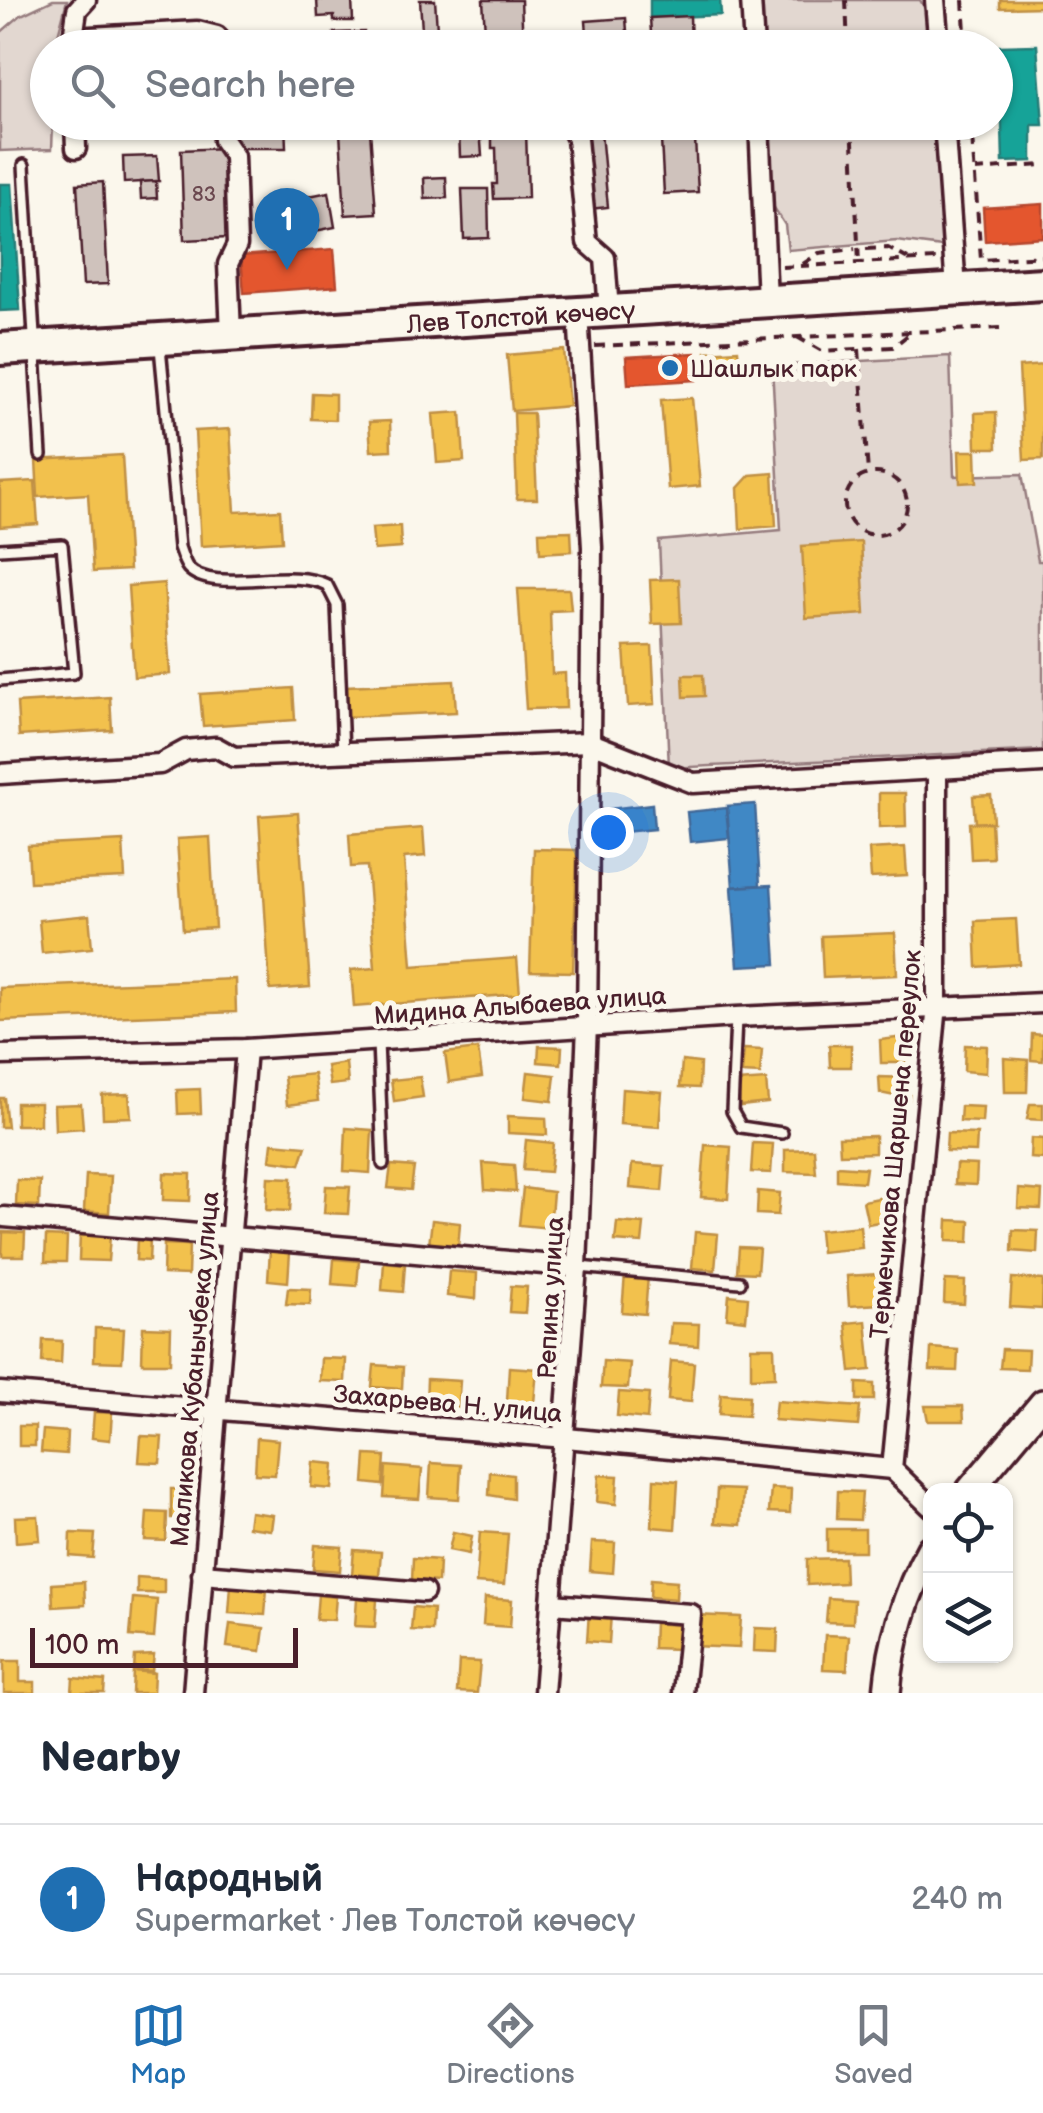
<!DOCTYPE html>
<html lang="en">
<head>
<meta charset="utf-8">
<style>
	:root { --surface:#fff; --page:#f6f6f7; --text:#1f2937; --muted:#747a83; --line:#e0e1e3; --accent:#1f6fb2 }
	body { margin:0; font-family:"Balsamiq Sans",sans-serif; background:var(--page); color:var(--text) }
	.controls { position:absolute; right:30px; bottom:30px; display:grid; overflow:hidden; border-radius:20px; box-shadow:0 2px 8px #0004 }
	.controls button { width:90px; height:90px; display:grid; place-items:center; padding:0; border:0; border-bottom:2px solid var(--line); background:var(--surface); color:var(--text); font:50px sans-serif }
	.scale { position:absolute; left:30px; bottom:25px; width:268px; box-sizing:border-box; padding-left:10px; border:5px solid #4a1f2b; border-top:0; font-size:28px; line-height:35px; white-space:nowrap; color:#4a1f2b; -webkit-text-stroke:8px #fbf7ec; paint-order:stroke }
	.you { position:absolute; left:608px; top:832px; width:35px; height:35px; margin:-25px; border:8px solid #fff; border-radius:50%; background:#1a73e8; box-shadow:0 0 0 15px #1a73e833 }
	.badge { display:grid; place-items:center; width:65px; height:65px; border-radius:50%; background:var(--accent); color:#fff; font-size:32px; font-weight:700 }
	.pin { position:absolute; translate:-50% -82px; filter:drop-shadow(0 2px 5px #0008) }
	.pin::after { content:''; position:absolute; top:52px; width:35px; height:30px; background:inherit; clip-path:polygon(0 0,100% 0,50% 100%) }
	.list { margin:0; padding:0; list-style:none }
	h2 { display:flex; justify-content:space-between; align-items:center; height:130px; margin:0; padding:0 40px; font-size:42px }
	h2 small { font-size:32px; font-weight:400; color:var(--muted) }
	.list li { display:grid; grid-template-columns:65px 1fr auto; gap:30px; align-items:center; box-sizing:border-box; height:150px; padding:0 40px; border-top:2px solid var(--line) }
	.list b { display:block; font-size:38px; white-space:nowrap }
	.list p { margin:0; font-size:32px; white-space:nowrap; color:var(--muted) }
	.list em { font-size:32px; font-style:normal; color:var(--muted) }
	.icon { flex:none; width:55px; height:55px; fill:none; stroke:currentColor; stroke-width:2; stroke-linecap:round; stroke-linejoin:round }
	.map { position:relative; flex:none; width:1043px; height:1693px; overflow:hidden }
	.search { position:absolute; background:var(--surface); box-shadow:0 2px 8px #0004; left:30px; right:30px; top:30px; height:110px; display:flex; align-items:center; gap:25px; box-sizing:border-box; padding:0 35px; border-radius:55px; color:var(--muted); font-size:38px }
	.sheet { height:280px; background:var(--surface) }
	nav { display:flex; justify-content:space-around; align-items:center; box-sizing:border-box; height:140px; border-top:2px solid var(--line); background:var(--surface); font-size:28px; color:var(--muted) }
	nav a { display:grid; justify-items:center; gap:5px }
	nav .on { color:var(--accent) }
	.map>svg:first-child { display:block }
</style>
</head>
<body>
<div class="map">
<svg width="1043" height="1693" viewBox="0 0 1043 1693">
	<rect width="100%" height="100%" fill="#fbf7ec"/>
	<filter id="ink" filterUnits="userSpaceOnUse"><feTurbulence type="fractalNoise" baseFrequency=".01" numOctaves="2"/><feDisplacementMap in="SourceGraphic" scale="20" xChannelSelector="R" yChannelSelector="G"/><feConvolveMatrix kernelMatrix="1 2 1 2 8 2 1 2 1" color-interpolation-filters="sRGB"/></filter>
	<g filter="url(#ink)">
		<!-- green -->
		<g fill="#e2d7d0" stroke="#967b7e" stroke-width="2.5">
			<polygon points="53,0 67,0 55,47 48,48 48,122 53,123 52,149 0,151 0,33 21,15"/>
			<polygon points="758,0 920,0 930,18 932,47 760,47"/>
			<polygon points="765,123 937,123 942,247 897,241 788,250 785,225 771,203"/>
			<polygon points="950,356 954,476 1022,474 1038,561 1043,561 1043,750 669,768 659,541 781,530 772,366"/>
		</g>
		<!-- homes -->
		<g fill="#f2c14e" stroke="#c09044" stroke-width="2.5">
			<polygon points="1000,0 1043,0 1043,7 1000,8"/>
			<polygon points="564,350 569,406 512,411 507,355"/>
			<polygon points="738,350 740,373 707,375 706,352"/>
			<polygon points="1043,365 1043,459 1024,460 1019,367"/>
			<polygon points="312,393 335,394 335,420 311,419"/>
			<polygon points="692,398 700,486 668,489 661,400"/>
			<polygon points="461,412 464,461 437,463 433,414"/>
			<polygon points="996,412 997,448 976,448 975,413"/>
			<polygon points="514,413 533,413 537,499 517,499"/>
			<polygon points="390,421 391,450 371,451 369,422"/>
			<polygon points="230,429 235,512 280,510 282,541 201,546 195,431"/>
			<polygon points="959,451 976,451 977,482 960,483"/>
			<polygon points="122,455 129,570 93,572 88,494 38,497 36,460"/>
			<polygon points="773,473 776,526 740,529 738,488 750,475"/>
			<polygon points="35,481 38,524 0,527 0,483"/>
			<polygon points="400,526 401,548 374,550 372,528"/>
			<polygon points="571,531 572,551 540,553 539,532"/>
			<polygon points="861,542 865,614 806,618 802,546"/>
			<polygon points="679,579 681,623 652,624 650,580"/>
			<polygon points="164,583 170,674 134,677 128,586"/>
			<polygon points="518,589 569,589 571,610 550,611 552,674 565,673 566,708 526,709"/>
			<polygon points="652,646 655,704 628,706 624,647"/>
			<polygon points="683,675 703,675 704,696 684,697"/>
			<polygon points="454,681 456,712 347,717 346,686"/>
			<polygon points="293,688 295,720 203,726 200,694"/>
			<polygon points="110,697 112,730 19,736 17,703"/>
			<polygon points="879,793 905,793 906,827 879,828"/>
			<polygon points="991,795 993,822 975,823 973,796"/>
			<polygon points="298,813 310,987 270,990 259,816"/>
			<polygon points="991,822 993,858 971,859 969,823"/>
			<polygon points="423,828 425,856 404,858 412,966 517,958 520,994 354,1007 351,970 375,968 367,866 351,867 349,834"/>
			<polygon points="210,837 215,928 183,930 177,839"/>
			<polygon points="123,841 125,878 30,882 28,846"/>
			<polygon points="905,847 907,876 871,878 869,849"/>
			<polygon points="534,849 577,850 573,972 530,971"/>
			<polygon points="89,915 92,948 42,953 39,920"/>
			<polygon points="1016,919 1019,964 977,967 975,921"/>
			<polygon points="895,933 897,975 823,978 821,936"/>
			<polygon points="235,979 236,1012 0,1021 0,988"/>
			<polygon points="1032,1034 1043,1035 1043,1061 1031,1060"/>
			<polygon points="905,1037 905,1063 881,1063 880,1040"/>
			<polygon points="829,1045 851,1045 851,1067 830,1067"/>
			<polygon points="965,1045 987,1046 986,1073 964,1071"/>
			<polygon points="539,1046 562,1047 561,1064 538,1062"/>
			<polygon points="478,1049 482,1077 449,1082 445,1053"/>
			<polygon points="744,1049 762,1050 760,1074 742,1073"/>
			<polygon points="1004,1058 1028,1060 1027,1092 1005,1092"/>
			<polygon points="682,1061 700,1063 699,1088 680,1087"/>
			<polygon points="346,1063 348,1083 330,1085 327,1066"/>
			<polygon points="528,1072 555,1075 552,1101 525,1098"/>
			<polygon points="314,1074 318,1101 287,1105 284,1077"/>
			<polygon points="420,1077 423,1097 394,1101 391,1080"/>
			<polygon points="879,1077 910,1078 909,1099 880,1093"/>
			<polygon points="766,1080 768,1103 740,1106 738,1082"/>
			<polygon points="200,1089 201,1113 178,1114 177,1090"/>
			<polygon points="622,1089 662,1092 659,1127 620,1124"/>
			<polygon points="129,1094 131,1117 103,1118 102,1095"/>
			<polygon points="0,1098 4,1098 7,1127 0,1127"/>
			<rect x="16" y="1103" width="24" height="22"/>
			<polygon points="81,1104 83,1128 55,1130 54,1105"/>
			<polygon points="1030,1104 1043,1104 1043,1120 1027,1119"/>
			<polygon points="961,1106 983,1107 982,1122 960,1121"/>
			<polygon points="508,1116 546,1118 547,1135 508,1133"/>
			<polygon points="346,1128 372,1130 370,1173 344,1171"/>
			<polygon points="947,1133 977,1134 976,1152 946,1151"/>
			<polygon points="875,1136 875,1153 840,1154 839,1137"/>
			<polygon points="1031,1138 1043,1139 1043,1159 1030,1158"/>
			<polygon points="526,1140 553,1143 550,1172 523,1170"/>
			<polygon points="272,1143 306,1146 300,1164 270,1160"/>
			<polygon points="753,1143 773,1144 771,1173 751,1172"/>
			<polygon points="705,1145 731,1147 728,1199 701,1197"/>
			<polygon points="814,1149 816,1173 785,1172 785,1150"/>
			<polygon points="483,1163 514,1165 516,1192 485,1190"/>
			<polygon points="632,1164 664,1166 662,1191 630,1188"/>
			<polygon points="956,1164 977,1165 976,1185 955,1184"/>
			<polygon points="391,1165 414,1167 411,1190 388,1188"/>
			<polygon points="837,1166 866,1168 864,1182 837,1180"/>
			<polygon points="164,1173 191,1174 190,1201 163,1200"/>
			<polygon points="86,1175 111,1176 109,1213 84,1211"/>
			<polygon points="268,1177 292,1178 290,1211 266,1210"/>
			<polygon points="17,1180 40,1181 39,1206 16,1205"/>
			<polygon points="326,1186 350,1187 348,1214 324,1213"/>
			<polygon points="523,1188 553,1192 550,1228 519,1225"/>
			<polygon points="1019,1189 1042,1191 1041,1209 1018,1208"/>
			<polygon points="758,1191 780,1193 778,1215 757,1214"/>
			<polygon points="895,1195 899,1218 868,1224 863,1201"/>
			<polygon points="432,1220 460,1223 458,1248 429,1245"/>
			<polygon points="948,1220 970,1221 969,1242 947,1241"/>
			<polygon points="617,1222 644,1224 642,1243 615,1241"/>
			<polygon points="860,1226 862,1248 821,1252 819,1230"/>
			<polygon points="1013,1230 1038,1231 1037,1253 1012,1251"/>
			<polygon points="3,1232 25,1233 24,1256 2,1256"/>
			<polygon points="695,1232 718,1234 715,1270 692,1268"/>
			<polygon points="80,1235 110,1236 108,1261 79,1260"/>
			<polygon points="46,1236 67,1237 66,1262 45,1262"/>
			<polygon points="137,1239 150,1240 149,1261 136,1260"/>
			<polygon points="164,1244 189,1245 188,1275 163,1274"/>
			<polygon points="739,1247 759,1248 757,1273 737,1272"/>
			<polygon points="270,1251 290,1252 288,1282 268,1280"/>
			<polygon points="334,1259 359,1261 357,1286 332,1284"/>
			<polygon points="384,1262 405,1264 403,1292 382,1290"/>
			<polygon points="449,1271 477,1273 476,1299 447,1296"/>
			<polygon points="625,1274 648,1276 645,1314 622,1312"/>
			<polygon points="878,1274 880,1304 849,1306 847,1276"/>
			<polygon points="1012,1278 1043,1280 1042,1309 1010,1307"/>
			<polygon points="945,1280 965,1281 964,1304 944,1303"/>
			<polygon points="511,1286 527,1287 525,1313 509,1312"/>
			<polygon points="288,1288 311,1289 310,1305 286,1304"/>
			<polygon points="729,1295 748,1297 746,1320 727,1318"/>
			<polygon points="866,1321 871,1370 851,1372 846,1323"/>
			<polygon points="671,1323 699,1324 698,1346 669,1344"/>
			<polygon points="143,1327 171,1328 170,1363 142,1363"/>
			<polygon points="95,1328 124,1329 122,1362 94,1361"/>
			<polygon points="43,1340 62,1341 61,1363 42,1362"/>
			<polygon points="751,1347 774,1347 775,1377 751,1378"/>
			<polygon points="931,1348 958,1350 957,1371 930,1370"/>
			<polygon points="1002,1349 1028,1350 1027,1369 1000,1368"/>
			<polygon points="321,1358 346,1359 345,1382 320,1381"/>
			<polygon points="603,1361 630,1363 628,1388 601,1387"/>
			<polygon points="671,1361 694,1363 691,1402 668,1400"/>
			<polygon points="374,1365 403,1367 402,1389 372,1387"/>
			<polygon points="509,1367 537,1369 534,1403 507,1401"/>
			<polygon points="427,1379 460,1381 458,1407 426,1405"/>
			<polygon points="857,1383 874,1384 874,1400 857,1400"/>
			<polygon points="619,1392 649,1394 647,1419 617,1416"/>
			<polygon points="721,1394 749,1396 748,1416 719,1414"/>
			<polygon points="776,1401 860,1407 858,1426 774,1420"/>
			<polygon points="925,1406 963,1406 964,1421 928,1421"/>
			<polygon points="94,1412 112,1413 110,1440 92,1438"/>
			<rect x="19" y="1426" width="16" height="20"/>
			<polygon points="43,1430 67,1432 66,1454 41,1452"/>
			<polygon points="141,1436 162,1437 160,1463 139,1462"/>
			<polygon points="257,1438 278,1440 275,1475 255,1474"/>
			<polygon points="366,1455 385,1456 383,1485 364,1483"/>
			<polygon points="313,1462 334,1464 332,1489 311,1487"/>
			<polygon points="431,1463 461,1465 459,1499 429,1497"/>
			<polygon points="386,1466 422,1469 419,1499 384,1497"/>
			<polygon points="490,1472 513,1475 513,1499 489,1495"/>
			<polygon points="599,1475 618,1476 616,1504 597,1502"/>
			<polygon points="654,1479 678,1481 675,1529 652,1527"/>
			<polygon points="771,1488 791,1489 790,1513 769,1512"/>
			<rect x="171" y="1489" width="11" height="29"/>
			<polygon points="717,1489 743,1490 741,1525 715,1523"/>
			<polygon points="838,1491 862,1492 860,1520 837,1519"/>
			<polygon points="147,1512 167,1513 166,1541 145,1540"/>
			<polygon points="250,1512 273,1515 271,1530 248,1527"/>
			<polygon points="38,1516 40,1540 16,1542 15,1517"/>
			<rect x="827" y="1529" width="38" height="22"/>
			<polygon points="453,1532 472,1536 469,1554 449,1550"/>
			<polygon points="480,1532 508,1534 504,1585 476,1583"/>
			<polygon points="71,1533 95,1534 93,1558 70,1556"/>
			<polygon points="592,1542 615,1543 613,1573 590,1571"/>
			<polygon points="315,1545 342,1547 340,1571 313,1569"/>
			<polygon points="354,1550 381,1552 379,1576 352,1574"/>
			<polygon points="413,1558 439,1560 438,1582 412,1580"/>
			<polygon points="844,1558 845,1583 807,1585 807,1559"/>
			<polygon points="137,1577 164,1579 164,1593 137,1593"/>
			<polygon points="651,1579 677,1581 676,1599 650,1597"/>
			<polygon points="84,1582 85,1605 53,1607 52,1584"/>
			<polygon points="231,1585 267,1588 265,1615 229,1613"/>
			<polygon points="318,1595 336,1597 334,1620 316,1619"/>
			<polygon points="133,1598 157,1600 154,1638 130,1636"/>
			<polygon points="357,1598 377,1600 375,1627 355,1626"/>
			<polygon points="485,1598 512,1600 510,1627 483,1625"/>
			<polygon points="828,1598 854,1600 853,1623 826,1622"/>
			<polygon points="413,1607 433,1609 432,1631 411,1630"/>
			<polygon points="589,1612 611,1614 609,1643 587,1641"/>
			<polygon points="695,1615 741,1617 739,1648 693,1646"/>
			<polygon points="654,1623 679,1625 678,1649 653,1648"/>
			<polygon points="230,1624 264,1628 261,1651 227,1647"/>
			<polygon points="755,1628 778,1629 777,1652 754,1651"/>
			<polygon points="825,1635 849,1636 847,1670 823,1669"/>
			<polygon points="154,1655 152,1671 134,1670 135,1656"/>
			<polygon points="4,1661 20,1661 20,1682 35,1682 35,1693 4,1693"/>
			<polygon points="459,1661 480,1662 477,1693 457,1692"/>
			<polygon points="133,1671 154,1673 153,1693 132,1693"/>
			<polygon points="73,1678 105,1681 104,1693 72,1693"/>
		</g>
		<!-- shops -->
		<g fill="#e4572e" stroke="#b6462d" stroke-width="2.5">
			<polygon points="1043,204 1043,237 985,241 983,208"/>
			<polygon points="334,249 337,286 244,293 241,256"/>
			<polygon points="695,353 696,380 628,384 626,357"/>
		</g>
		<!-- schools -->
		<g fill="#3f88c5" stroke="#426897" stroke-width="2.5">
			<polygon points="652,804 654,829 612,833 609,809"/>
			<polygon points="755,804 760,885 733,887 727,806"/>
			<polygon points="726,808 729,838 690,842 687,812"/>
			<polygon points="771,885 776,964 738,966 732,887"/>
		</g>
		<!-- public -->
		<g fill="#17a398" stroke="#267b77" stroke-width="2.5">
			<polygon points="650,0 720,0 721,15 650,18"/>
			<polygon points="305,37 305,48 228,48 227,41"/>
			<polygon points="1037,45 1043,125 1032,125 1032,161 1003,162 1000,46"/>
			<polygon points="0,184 12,184 20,310 0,311"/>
		</g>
		<!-- building -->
		<g fill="#cfc2bc" stroke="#4a1f2b" stroke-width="2.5">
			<polygon points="317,0 352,0 353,21 334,21 334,16 318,17"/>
			<polygon points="420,0 435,0 437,29 422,30"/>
			<polygon points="483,0 521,0 523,48 486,48"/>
			<polygon points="690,16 691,48 652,48 650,18"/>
			<polygon points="626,18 628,45 588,47 586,21"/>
			<polygon points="364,32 365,48 335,48 334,33"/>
			<polygon points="443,32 443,48 402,48 402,33"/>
			<polygon points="90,122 124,122 124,131 91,133"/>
			<polygon points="265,122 285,122 286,148 235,148 235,126 265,126"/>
			<polygon points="581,122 600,122 608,207 589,209"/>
			<polygon points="660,122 694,122 698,192 664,194"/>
			<polygon points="459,128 480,128 482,156 460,157"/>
			<polygon points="370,130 376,213 345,215 340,132"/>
			<polygon points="526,130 528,198 494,199 493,184 497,184 496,148 492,148 492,131"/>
			<polygon points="224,148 228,238 184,240 181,150"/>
			<polygon points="157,156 159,181 124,183 123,157"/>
			<polygon points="446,177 447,198 425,199 424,178"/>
			<polygon points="156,181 157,198 141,199 140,182"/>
			<polygon points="103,182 108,284 83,285 77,184"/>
			<polygon points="462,189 488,189 489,238 464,239"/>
			<polygon points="329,192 335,227 315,231 309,196"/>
		</g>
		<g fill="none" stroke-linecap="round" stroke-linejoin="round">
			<defs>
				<g id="lane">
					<polyline points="24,165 41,455"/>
					<path d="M160 347 179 547C181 553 184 563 188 568 213 595 289 566 327 585L337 605 343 753"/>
					<polyline points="0,549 62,545 74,673 0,680"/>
					<polyline points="736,1018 732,1111 741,1127 782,1133"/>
					<polyline points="378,1042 383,1164"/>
					<polyline points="579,1267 740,1282"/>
				</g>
				<g id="street">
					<polyline points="751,0 754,48"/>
					<polyline points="935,0 939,48"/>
					<polyline points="72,38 197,31 217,36 217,48"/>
					<polyline points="72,45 77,10 86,0"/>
					<polyline points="75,122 76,148"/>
					<polyline points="222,122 223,140 234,156 237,245 228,264 231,334"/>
					<polyline points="488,122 570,125 577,139 587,242 605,258 609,311"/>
					<polyline points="759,122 767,300"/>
					<polyline points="944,122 956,289"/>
					<polyline points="0,774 160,764 186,750 216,747 234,757 589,742 693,783 1043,763"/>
					<polyline points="0,1055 246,1049 736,1017 1043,1003"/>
					<polyline points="4,1217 577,1267"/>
					<polyline points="0,1392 566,1438 892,1469"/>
					<polyline points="930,1506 892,1469 937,1005 937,770"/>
					<polyline points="202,1574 424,1592"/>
					<polyline points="551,1604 691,1614 683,1693"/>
					<polyline points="193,1693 246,1049"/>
					<polyline points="544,1693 577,1267 587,1025 592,547 578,313"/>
				</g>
				<g id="secondary">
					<polyline points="970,1490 1043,1403"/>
					<path d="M887 1693C891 1643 906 1592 930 1549"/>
				</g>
				<g id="primary">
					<path id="s1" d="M0 349 1043 284"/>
				</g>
			</defs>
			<!-- lane casing -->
			<use href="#lane" stroke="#4a1f2b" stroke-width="16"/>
			<!-- street casing -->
			<use href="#street" stroke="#4a1f2b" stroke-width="25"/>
			<!-- secondary casing -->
			<use href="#secondary" stroke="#4a1f2b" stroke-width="32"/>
			<!-- primary casing -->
			<use href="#primary" stroke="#4a1f2b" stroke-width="38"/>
			<!-- path -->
			<g stroke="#4a1f2b" stroke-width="4" stroke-dasharray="10 8" stroke-linecap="butt">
				<polyline points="846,0 848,48"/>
				<polyline points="963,0 966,48"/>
				<polyline points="852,122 859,263"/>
				<polyline points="971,122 981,260 1043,256"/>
				<polyline points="975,170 1043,165"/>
				<polyline points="866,249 888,248 908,259"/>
				<polyline points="803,264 819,253 855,249"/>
				<polyline points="782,267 936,259"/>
				<polyline points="797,337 822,351 893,347 909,334"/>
				<polyline points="595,346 1000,328"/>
				<polyline points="859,349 868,473"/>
				<circle cx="876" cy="504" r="31"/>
			</g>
			<!-- lane -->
			<use href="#lane" stroke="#fbf7ec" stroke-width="9"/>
			<!-- street -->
			<use href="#street" stroke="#fbf7ec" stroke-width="18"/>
			<!-- secondary -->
			<use href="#secondary" stroke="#fbf7ec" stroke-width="25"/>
			<!-- primary -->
			<use href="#primary" stroke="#fbf7ec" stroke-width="30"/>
		</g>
	</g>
	<!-- markers -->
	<circle fill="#1f6fb2" stroke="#fbf7ec" stroke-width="4" cx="670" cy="368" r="10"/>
	<g text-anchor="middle" stroke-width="10" stroke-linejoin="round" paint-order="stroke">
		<!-- number labels -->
		<g font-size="20" fill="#6b484f">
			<text x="204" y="201">83</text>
		</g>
		<!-- street labels -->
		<g font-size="25" fill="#4a1f2b" stroke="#fbf7ec">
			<text dy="9" stroke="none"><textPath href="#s1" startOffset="522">Лев Толстой көчөсү</textPath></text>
			<text transform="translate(520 1005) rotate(-4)" y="9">Мидина Алыбаева улица</text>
			<text transform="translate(895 1144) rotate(-85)" y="9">Термечикова Шаршена переулок</text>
			<text transform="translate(550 1298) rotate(-87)" y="9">Репина улица</text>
			<text transform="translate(194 1369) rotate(-85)" y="9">Маликова Кубанычбека улица</text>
			<text transform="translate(448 1403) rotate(5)" y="9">Захарьева Н. улица</text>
		</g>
		<!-- poi labels -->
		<g font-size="25" fill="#4a1f2b" stroke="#fbf7ec" text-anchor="start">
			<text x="690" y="377">Шашлык парк</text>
		</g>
	</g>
</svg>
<div class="controls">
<button><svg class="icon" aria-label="locate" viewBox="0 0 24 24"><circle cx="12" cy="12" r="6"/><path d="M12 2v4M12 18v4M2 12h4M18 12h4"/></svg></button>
<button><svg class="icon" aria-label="layers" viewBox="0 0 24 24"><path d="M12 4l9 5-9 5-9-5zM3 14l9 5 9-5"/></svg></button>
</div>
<div class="scale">100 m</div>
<div class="you"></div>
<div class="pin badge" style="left:287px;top:270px">1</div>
<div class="search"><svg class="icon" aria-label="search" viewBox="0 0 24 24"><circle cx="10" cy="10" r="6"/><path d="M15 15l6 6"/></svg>Search here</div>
</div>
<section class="sheet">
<h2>Nearby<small></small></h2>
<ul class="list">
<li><span class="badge">1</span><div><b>Народный</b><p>Supermarket · Лев Толстой көчөсү</p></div><em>240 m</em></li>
</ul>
</section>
<nav>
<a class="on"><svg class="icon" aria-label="map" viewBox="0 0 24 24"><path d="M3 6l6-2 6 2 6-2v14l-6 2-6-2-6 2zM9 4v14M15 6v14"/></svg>Map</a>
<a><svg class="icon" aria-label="directions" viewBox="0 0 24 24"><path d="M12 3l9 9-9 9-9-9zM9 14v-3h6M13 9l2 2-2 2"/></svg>Directions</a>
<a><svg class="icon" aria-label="saved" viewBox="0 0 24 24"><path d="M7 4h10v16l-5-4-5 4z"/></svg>Saved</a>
</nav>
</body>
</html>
